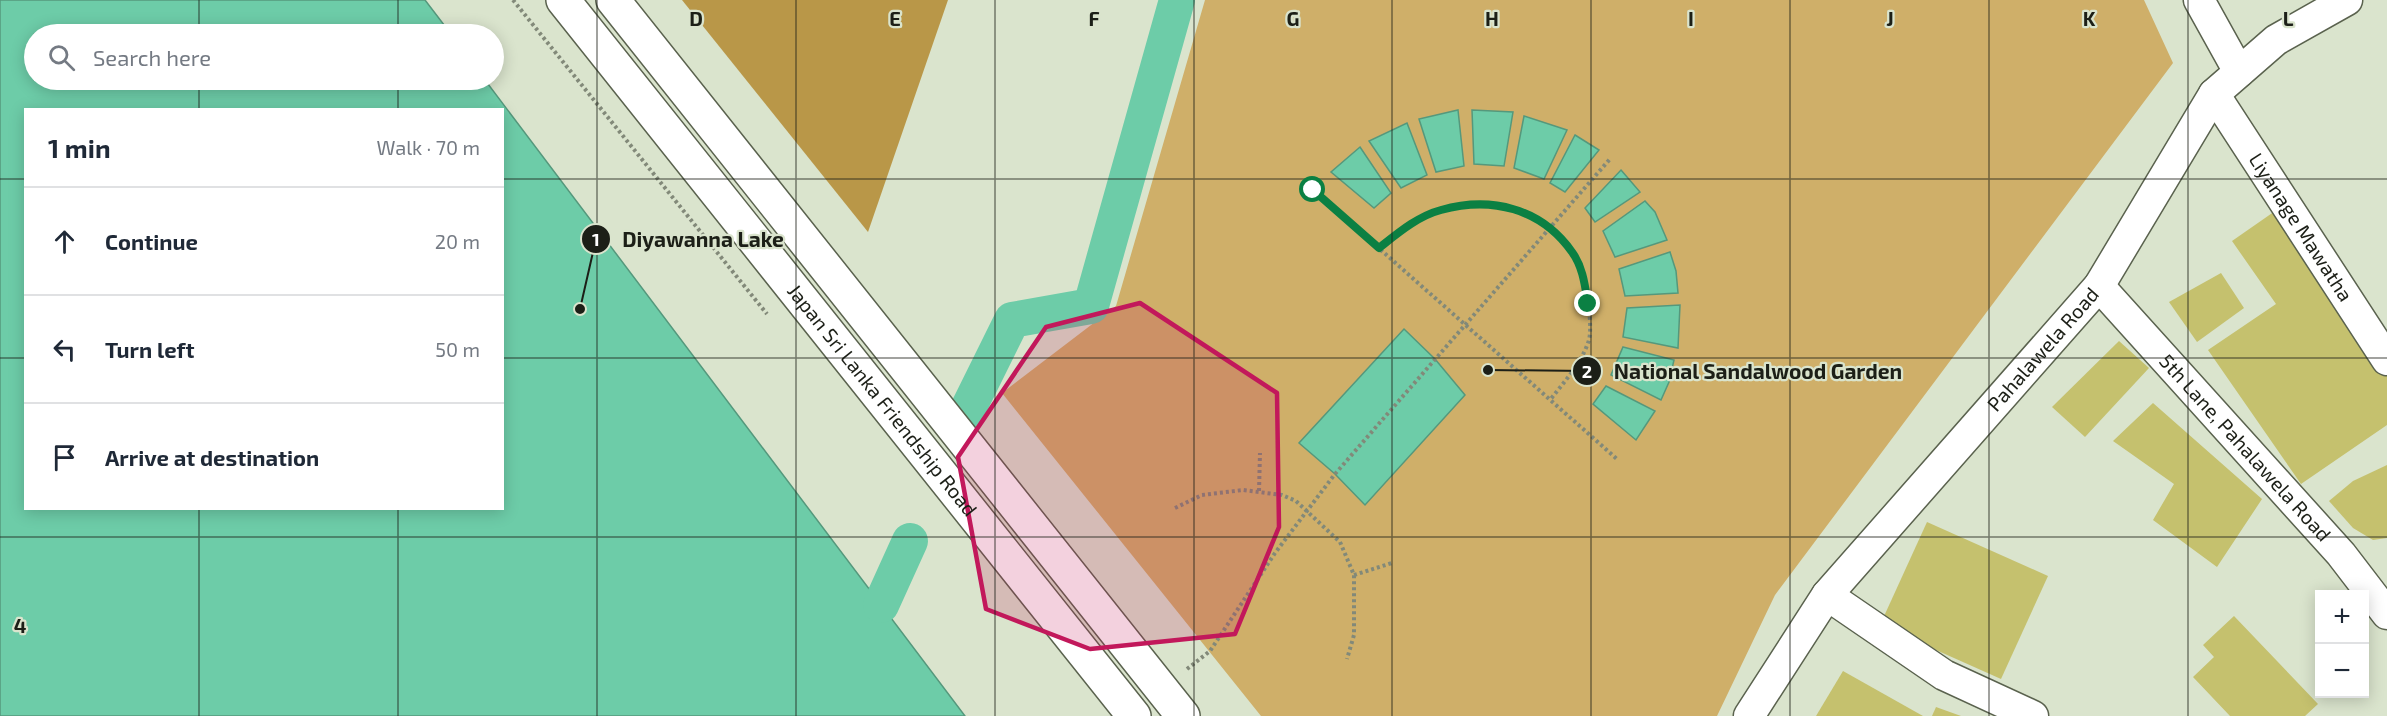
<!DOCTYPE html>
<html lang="en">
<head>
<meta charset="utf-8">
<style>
	:root { --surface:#fff; --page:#f6f6f7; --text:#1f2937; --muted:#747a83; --line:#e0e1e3 }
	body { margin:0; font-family:"Exo 2",sans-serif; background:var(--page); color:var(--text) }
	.controls { position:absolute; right:18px; bottom:18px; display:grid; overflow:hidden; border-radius:0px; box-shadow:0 3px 15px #0003 }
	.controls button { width:54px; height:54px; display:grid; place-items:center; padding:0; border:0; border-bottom:2px solid var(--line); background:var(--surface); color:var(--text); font:30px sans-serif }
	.stop { position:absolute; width:18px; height:18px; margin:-14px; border:4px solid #0b8043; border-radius:50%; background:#fff }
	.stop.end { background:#0b8043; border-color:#fff; box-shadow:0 2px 6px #0008 }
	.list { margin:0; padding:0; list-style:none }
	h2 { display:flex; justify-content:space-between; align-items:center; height:78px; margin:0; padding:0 24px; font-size:26px }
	h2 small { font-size:20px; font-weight:400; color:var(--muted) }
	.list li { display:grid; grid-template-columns:39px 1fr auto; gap:18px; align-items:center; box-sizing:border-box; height:108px; padding:0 24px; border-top:2px solid var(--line) }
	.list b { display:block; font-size:22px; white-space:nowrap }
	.list em { font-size:20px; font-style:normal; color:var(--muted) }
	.icon { flex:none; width:33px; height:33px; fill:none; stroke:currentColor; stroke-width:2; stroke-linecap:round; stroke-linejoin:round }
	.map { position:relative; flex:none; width:2387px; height:716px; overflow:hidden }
	.search { position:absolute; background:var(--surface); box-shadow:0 3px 15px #0003; left:24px; top:24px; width:480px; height:66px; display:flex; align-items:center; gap:15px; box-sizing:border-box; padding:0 21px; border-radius:33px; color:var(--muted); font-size:22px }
	.panel { position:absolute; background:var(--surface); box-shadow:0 3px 15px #0003; left:24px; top:108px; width:480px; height:402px; border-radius:0px }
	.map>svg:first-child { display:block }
</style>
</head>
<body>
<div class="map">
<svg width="2387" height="716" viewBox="0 0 2387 716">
	<rect width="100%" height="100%" fill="#dae4cd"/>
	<!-- green -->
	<polygon fill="#cfaf69" points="1205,0 2144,0 2173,63 1775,595 1717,716 1261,716 1002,393 1116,306"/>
	<!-- forest -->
	<polygon fill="#b99748" points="682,0 948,0 868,232"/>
	<!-- water -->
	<g fill="#6dcca8" stroke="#55987c" stroke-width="1.5" fill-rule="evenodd">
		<path d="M0 0H425L451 34H34V80H485L965 716H0ZM26 110H502V508H26Z"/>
		<polygon points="1458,110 1464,166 1436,172 1419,119"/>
		<polygon points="1472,110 1513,112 1504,166 1474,164"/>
		<polygon points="1524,116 1567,130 1544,179 1514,168"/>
		<polygon points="1407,123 1427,175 1401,188 1369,141"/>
		<polygon points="1575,135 1599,150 1565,192 1550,183"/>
		<polygon points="1360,147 1391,193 1374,208 1331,172"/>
		<polygon points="1621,170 1640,192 1595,222 1585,208"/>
		<polygon points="1645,201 1655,212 1667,240 1615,257 1603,231"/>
		<polygon points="1670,252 1676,271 1678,293 1625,296 1619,269"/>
		<polygon points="1680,305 1678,348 1623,337 1627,308"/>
		<polygon points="1404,329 1435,359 1465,395 1365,505 1335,474 1299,443"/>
		<polygon points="1623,347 1674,360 1669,382 1661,400 1611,375"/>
		<polygon points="1606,386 1655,411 1636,440 1593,404"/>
	</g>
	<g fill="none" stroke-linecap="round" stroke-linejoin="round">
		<!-- canal -->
		<g stroke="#6dcca8" stroke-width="36">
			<polyline points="967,411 1012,320 1091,306 1177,0"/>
			<polyline points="881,605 910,541"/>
		</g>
	</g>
	<!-- building -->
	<g fill="#c5c16e">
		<polygon points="2278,209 2387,367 2387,425 2301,484 2208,350 2276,304 2232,241"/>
		<polygon points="2221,273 2244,308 2197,342 2169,302"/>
		<polygon points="2119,341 2149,368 2085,437 2052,407"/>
		<polygon points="2153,403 2262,499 2217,567 2153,520 2174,484 2113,441"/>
		<polygon points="2387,465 2387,538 2373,540 2353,528 2329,501 2353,481"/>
		<polygon points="1927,522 2048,576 2001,679 1880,625"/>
		<polygon points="2234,616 2318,704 2305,716 2230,716 2193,677 2214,657 2203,645"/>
		<polygon points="1843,671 1923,716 1816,716"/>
		<polygon points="1936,707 1961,716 1932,716"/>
	</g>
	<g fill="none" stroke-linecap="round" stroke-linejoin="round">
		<defs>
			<g id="minor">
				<polyline points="2199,0 2239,72"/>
				<path id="s1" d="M2214 94 2387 360"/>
				<path id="s2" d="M2099 286 2341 554 2387 614"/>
				<polyline points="1827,595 1944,675 2033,716"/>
				<path id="s3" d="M1749 716 1827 595 2099 286 2214 94 2276 40 2347 0"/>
			</g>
			<g id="secondary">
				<path id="s4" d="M563 0 1134 716"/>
				<polyline points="613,0 1183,716"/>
			</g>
		</defs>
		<!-- minor casing -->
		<use href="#minor" stroke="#5a624e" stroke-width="33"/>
		<!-- secondary casing -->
		<use href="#secondary" stroke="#5a624e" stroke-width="36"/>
		<!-- path -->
		<g stroke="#828979" stroke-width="4" stroke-dasharray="3 3" stroke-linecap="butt">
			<polyline points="513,0 767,314"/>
			<polyline points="1313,190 1617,459"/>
			<path d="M1379 248C1398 233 1417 217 1441 210 1453 206 1469 203 1481 203 1530 203 1577 242 1586 289 1588 302 1593 331 1588 343 1580 365 1564 382 1550 400"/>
			<polyline points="1259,491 1260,453"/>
			<polyline points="1175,508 1202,495 1243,490 1282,495 1296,501 1340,542 1354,575 1354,635 1347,659"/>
			<polyline points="1354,575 1392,563"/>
			<polyline points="1187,669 1210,651 1275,553 1335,474 1610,159"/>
		</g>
		<!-- minor -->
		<use href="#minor" stroke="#fff" stroke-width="30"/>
		<!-- secondary -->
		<use href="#secondary" stroke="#fff" stroke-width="33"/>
	</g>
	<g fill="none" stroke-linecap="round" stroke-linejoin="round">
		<!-- route -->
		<path stroke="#0b8043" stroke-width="8" d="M1313 190 1379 248C1398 233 1418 216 1441 210 1491 196 1541 208 1572 252 1583 267 1585 286 1588 304"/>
	</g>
	<!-- marked area -->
	<path fill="#c2185b" fill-opacity="0.2" stroke="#c2185b" stroke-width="4.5" stroke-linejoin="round" d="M1140 303 1277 393 1279 527 1235 634 1090 649 986 609 958 457 1046 327Z"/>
	<!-- grid -->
	<path fill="none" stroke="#1c1f17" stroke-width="1.5" stroke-opacity="0.55" d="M199 0V34M398 0V34M597 0V716M796 0V716M995 0V716M1194 0V716M1392 0V716M1591 0V716M1790 0V716M1989 0V716M2188 0V716M199 80V110M398 80V110M0 179H26M502 179H2387M0 358H26M502 358H2387M199 508V716M398 508V716M0 537H2387"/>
	<g text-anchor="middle" stroke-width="4.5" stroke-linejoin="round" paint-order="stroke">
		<!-- street labels -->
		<g font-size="20" fill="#1c1f17" stroke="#dae4cd">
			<text dy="7" stroke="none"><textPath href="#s1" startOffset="159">Liyanage Mawatha</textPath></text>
			<text dy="7" stroke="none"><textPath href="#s3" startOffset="471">Pahalawela Road</textPath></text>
			<text dy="7" stroke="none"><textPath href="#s4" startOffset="512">Japan Sri Lanka Friendship Road</textPath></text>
			<text dy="7" stroke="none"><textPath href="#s2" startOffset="218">5th Lane, Pahalawela Road</textPath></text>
		</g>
	</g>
	<g font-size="20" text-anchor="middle" font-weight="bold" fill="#1c1f17" stroke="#dae4cd" stroke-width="4.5" stroke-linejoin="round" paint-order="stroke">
		<text x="696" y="26">D</text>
		<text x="895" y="26">E</text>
		<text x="1094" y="26">F</text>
		<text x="1293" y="26">G</text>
		<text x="1492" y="26">H</text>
		<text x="1691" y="26">I</text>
		<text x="1890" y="26">J</text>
		<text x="2089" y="26">K</text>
		<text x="2288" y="26">L</text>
		<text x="20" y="633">4</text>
	</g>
	<!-- callouts -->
	<path fill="none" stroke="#1c1f17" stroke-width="2" d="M580 309L596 239M1488 370L1587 371"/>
	<g fill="#1c1f17" stroke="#dae4cd" stroke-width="2">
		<circle cx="580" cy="309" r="6"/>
		<circle cx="1488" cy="370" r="6"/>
		<circle cx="596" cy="239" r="15"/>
		<circle cx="1587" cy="371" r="15"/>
	</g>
	<g font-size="18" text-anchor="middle" font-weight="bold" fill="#fff">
		<text x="596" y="246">1</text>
		<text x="1587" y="378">2</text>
	</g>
	<g font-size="21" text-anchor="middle" font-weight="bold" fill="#1c1f17" stroke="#dae4cd" stroke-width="4.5" stroke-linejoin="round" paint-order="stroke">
		<text x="703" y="247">Diyawanna Lake</text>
		<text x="1758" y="379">National Sandalwood Garden</text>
	</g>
</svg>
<div class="controls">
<button>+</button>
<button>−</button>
</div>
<div class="stop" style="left:1313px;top:190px"></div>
<div class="stop end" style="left:1588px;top:304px"></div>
<div class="search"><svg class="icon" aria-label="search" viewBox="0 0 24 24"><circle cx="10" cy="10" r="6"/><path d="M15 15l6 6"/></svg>Search here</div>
<section class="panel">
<h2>1 min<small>Walk · 70 m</small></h2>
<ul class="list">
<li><svg class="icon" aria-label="ahead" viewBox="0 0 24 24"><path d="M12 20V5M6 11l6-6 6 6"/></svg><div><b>Continue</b></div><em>20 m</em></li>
<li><svg class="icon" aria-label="left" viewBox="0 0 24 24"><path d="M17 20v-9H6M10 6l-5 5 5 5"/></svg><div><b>Turn left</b></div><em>50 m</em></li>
<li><svg class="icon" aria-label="arrive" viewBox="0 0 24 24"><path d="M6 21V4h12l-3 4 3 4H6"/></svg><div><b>Arrive at destination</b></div></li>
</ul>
</section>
</div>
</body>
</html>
